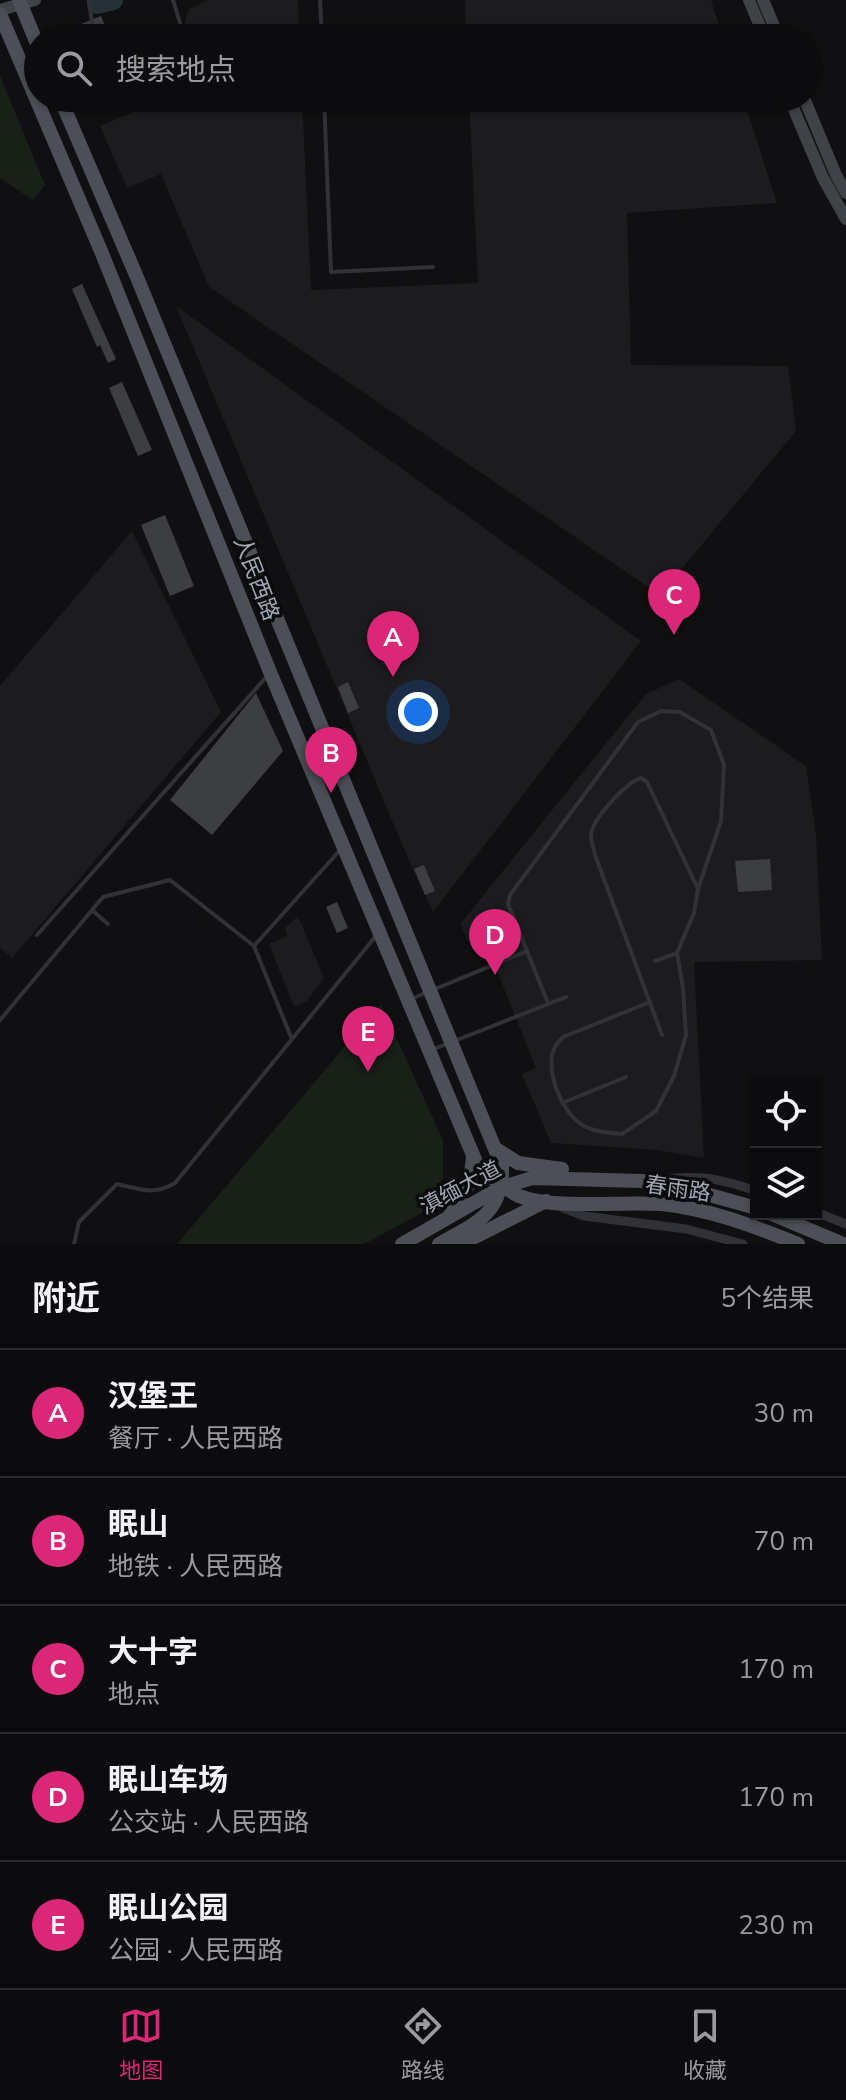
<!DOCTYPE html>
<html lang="zh">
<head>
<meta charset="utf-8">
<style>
	:root { --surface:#0c0c0e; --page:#1a1a1c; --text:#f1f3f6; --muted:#9a9b9e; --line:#2c2c2e; --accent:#db2777 }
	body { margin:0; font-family:"Nunito Sans","Noto Sans SC",sans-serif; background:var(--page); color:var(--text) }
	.controls { position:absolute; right:24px; bottom:24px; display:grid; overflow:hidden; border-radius:0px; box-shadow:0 2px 6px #0004 }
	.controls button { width:72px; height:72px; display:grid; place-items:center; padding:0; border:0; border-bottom:2px solid var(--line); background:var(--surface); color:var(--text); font:40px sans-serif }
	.you { position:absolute; left:418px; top:712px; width:28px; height:28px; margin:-20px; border:6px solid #fff; border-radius:50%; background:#1a73e8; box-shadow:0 0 0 12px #1a73e833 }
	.badge { display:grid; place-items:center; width:52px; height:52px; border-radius:50%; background:var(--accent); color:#fff; font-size:26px; font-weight:700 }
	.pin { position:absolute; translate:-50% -66px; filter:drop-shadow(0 2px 4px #0008) }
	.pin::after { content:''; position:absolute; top:42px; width:28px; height:24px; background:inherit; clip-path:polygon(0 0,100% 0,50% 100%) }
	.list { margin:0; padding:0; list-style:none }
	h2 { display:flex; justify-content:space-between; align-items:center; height:104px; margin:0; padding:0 32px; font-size:34px }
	h2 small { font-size:26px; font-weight:400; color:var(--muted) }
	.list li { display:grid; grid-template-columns:52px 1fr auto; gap:24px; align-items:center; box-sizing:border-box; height:128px; padding:0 32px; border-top:2px solid var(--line) }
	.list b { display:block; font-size:30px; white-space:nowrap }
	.list p { margin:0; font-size:26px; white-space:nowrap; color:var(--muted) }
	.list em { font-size:26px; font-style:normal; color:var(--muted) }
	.icon { flex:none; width:44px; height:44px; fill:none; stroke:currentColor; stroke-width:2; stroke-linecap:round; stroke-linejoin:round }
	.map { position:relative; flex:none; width:846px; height:1244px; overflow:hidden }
	.search { position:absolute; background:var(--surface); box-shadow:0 2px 6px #0004; left:24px; right:24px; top:24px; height:88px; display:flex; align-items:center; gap:20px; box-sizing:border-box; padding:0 28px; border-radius:44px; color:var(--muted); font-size:30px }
	.sheet { height:744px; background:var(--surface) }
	nav { display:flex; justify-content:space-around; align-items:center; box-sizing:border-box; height:112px; border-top:2px solid var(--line); background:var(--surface); font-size:22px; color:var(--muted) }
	nav a { display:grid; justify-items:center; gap:4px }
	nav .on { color:var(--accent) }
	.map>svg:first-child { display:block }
</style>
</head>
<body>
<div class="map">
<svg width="846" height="1244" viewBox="0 0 846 1244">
	<rect width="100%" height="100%" fill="#101012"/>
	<!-- built -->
	<g fill="#1c1c1f">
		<polygon points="208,0 298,0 299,38 188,38 184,28 188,10"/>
		<polygon points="465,0 711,0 723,38 466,38"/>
		<polygon points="125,98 302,98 311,290 478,283 469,98 743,98 777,203 627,213 631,365 788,366 796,431 660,595 209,287 161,174 127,188 100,126 131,113"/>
		<polygon points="176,306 641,641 433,912 407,856"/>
		<polygon points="132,531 221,712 12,958 0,948 0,686"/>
		<polygon points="679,679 806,766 816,834 822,960 694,962 704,1158 657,1150 551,1143 522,1074 536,1068 491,956 509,949 501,929 468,941 460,924 646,694"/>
		<polygon points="298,916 324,978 307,1001 294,1007 269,944 287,936 285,928"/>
	</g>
	<!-- green -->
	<g fill="#182018">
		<polygon points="0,76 45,185 33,200 0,178"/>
		<polygon points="381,1004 443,1140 443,1178 435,1198 420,1214 364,1244 177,1244"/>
	</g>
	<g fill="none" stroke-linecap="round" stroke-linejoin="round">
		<!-- river -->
		<polyline stroke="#263136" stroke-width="20" points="97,4 113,0"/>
	</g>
	<!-- building -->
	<g fill="#3c3e42">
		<polygon points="101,16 110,38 69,38 66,30"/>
		<polygon points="82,284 116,359 108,363 100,345 97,347 72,289"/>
		<polygon points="122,382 152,450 138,456 109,388"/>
		<polygon points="165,515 194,586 170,596 141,525"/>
		<polygon points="348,682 359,708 348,713 338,687"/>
		<polygon points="256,693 283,751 212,835 170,800"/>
		<polygon points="770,859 772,890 738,892 735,861"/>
		<polygon points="424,865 435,891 425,895 414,869"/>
		<polygon points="337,902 348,928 337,933 326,907"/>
	</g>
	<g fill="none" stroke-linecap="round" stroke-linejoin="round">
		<!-- lane -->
		<g stroke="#313237" stroke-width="4">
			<polyline points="89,0 94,38"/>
			<polyline points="173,0 181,26"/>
			<polyline points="320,0 322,38"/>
			<polyline points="324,98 331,272 433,267"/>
			<polyline points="93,911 108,924"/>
			<polyline points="37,935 269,674"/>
			<polyline points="655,961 677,953"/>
			<polyline points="411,999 527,951"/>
			<path d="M548 1003 508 904 510 895 638 722 661 711 680 712 711 730 724 765 721 821 698 889 694 913 677 953 683 988 686 1035 674 1076 656 1111 622 1134C610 1133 595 1132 584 1126 563 1115 543 1069 555 1047 557 1043 560 1040 563 1037L650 1002"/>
			<polyline points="0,1020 103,897 170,880 254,946"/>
			<path d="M662 1035 595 855C594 849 591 841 591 835 592 819 627 782 641 778L647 782 698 889"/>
			<polyline points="291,1037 254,946 341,849"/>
			<polyline points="434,1049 566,997"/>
			<polyline points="562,1103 626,1077"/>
			<path d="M74 1244 79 1222 117 1184C139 1189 154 1196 175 1183L375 937"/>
		</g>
		<!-- street -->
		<g stroke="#313237" stroke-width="9">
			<path d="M662 1179C700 1175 719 1178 756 1191"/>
			<polyline points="561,1207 584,1216 686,1229 743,1244"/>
			<polyline points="816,1212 846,1224"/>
		</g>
		<!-- secondary -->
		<g stroke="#3f4247" stroke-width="12">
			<polyline points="749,0 765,38"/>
			<polyline points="763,0 779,38"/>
			<polyline points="0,10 35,0"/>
			<polyline points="789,98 823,178 846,219"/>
			<polyline points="804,98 836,175 846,193"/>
		</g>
		<!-- primary -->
		<g stroke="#4c5056" stroke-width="14">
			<polyline points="19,0 38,46"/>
			<path d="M0 14 101 251 270 672 476 1162C488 1175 503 1188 519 1196 553 1210 623 1201 662 1204 709 1209 754 1226 798 1244"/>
			<path d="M60 98 136 275 502 1166C503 1214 476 1223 439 1244"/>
			<polyline points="496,1149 518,1163 562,1169"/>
			<polyline points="451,1210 470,1182 473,1157"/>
			<polyline points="772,1214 843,1244"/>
			<polyline points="402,1244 500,1188 532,1178 642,1181 678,1186 756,1208"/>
			<polyline points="461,1244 546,1201"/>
		</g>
	</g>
	<g text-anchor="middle" stroke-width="7" stroke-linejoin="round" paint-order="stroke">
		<!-- street labels -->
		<g font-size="22" fill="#a0a8b4" stroke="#0b0b0d">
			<text transform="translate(257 578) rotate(69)" y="8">人民西路</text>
			<text transform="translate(460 1187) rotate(-28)" y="8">滇缅大道</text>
			<text transform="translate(678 1188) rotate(8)" y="8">春雨路</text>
		</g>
	</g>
</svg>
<div class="controls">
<button><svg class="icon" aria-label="locate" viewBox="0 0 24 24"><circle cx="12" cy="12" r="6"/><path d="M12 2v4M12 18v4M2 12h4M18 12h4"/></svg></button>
<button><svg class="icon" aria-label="layers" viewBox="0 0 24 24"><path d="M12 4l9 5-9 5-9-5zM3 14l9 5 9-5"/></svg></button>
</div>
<div class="you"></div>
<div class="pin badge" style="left:393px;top:677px">A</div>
<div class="pin badge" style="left:331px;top:793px">B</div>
<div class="pin badge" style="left:674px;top:635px">C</div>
<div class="pin badge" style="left:495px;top:975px">D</div>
<div class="pin badge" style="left:368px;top:1072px">E</div>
<div class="search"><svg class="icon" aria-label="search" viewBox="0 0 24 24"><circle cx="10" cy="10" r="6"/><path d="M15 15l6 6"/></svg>搜索地点</div>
</div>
<section class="sheet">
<h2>附近<small>5个结果</small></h2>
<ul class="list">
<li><span class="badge">A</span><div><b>汉堡王</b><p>餐厅 · 人民西路</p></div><em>30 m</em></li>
<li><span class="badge">B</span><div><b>眠山</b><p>地铁 · 人民西路</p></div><em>70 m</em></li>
<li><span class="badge">C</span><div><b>大十字</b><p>地点</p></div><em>170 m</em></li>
<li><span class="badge">D</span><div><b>眠山车场</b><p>公交站 · 人民西路</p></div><em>170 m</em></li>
<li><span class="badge">E</span><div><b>眠山公园</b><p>公园 · 人民西路</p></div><em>230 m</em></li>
</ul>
</section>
<nav>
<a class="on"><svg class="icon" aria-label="map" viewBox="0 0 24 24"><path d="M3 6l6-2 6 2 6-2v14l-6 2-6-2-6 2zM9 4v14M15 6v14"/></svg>地图</a>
<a><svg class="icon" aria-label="directions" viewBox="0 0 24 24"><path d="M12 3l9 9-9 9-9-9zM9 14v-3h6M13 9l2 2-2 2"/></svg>路线</a>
<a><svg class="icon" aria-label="saved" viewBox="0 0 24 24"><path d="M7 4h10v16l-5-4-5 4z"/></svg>收藏</a>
</nav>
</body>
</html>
